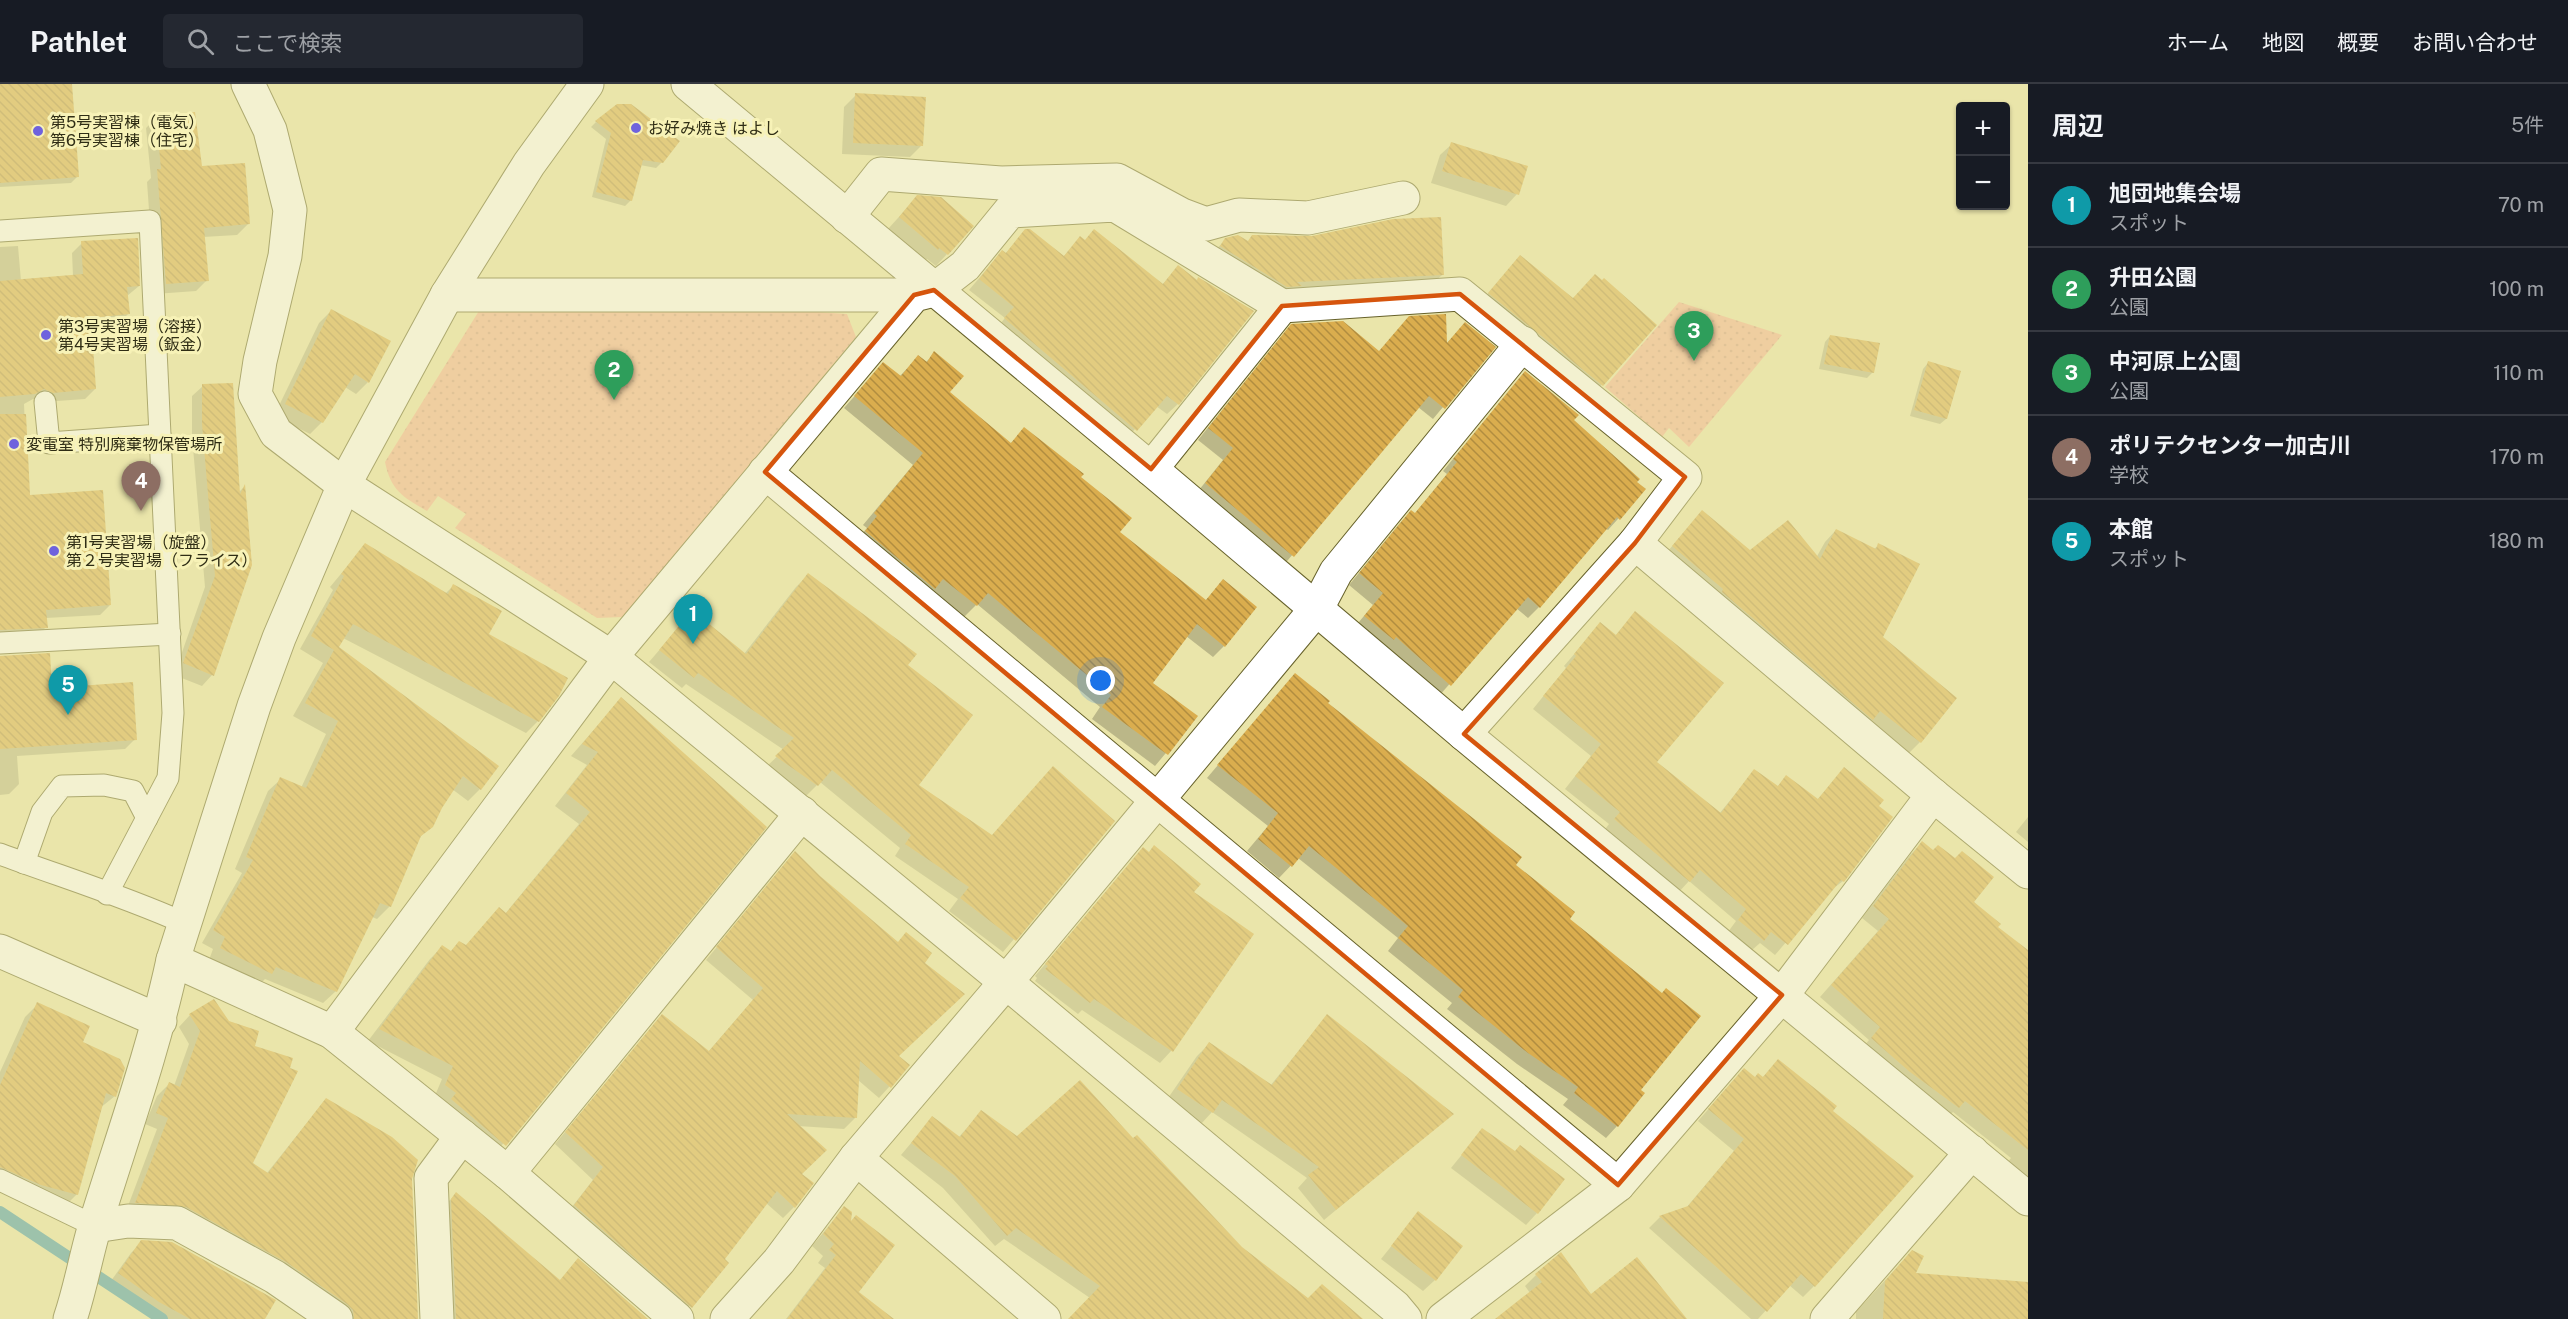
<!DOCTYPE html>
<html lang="ja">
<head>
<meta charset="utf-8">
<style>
	:root { --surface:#171b24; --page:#242831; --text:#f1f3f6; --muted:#9ea1a6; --line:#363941; --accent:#1a73e8 }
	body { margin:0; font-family:"Public Sans","Noto Sans JP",sans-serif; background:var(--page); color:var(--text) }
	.controls { position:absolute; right:18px; top:18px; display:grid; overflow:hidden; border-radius:6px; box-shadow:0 2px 4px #0004 }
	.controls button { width:54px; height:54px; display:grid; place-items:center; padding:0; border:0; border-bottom:2px solid var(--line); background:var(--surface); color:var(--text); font:30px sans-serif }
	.you { position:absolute; left:1101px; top:597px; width:21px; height:21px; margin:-15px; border:4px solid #fff; border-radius:50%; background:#1a73e8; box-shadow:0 0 0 9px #1a73e833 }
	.badge { display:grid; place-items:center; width:39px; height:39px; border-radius:50%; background:var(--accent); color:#fff; font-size:20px; font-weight:700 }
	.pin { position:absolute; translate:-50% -50px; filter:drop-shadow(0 2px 3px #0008) }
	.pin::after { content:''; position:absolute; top:32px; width:21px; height:18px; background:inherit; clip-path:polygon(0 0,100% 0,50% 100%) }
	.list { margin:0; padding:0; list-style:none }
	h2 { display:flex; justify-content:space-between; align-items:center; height:78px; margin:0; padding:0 24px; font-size:26px }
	h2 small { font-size:20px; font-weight:400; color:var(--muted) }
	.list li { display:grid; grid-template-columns:39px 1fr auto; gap:18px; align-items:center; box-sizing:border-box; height:84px; padding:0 24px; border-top:2px solid var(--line) }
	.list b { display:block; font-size:22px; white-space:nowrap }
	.list p { margin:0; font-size:20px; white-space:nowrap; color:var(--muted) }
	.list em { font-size:20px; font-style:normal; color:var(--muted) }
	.icon { flex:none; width:33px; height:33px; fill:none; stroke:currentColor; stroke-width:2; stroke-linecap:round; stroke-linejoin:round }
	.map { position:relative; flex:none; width:2028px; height:1235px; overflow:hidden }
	header { display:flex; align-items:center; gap:36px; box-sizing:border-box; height:84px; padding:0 30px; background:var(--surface); border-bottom:2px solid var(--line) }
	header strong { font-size:28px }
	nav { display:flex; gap:33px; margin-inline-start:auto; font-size:21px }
	.search { width:420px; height:54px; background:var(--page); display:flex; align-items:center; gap:15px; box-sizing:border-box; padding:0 21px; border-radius:6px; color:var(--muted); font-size:22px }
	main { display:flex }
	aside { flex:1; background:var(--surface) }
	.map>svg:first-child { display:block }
</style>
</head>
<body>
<header>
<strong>Pathlet</strong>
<div class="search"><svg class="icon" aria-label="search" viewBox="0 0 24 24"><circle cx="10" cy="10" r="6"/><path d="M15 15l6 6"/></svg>ここで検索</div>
<nav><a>ホーム</a><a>地図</a><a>概要</a><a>お問い合わせ</a></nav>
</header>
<main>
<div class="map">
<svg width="2028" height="1235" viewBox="0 0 2028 1235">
	<defs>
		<pattern id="park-dots" width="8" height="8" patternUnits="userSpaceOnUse" patternTransform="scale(1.5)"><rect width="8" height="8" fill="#f7b296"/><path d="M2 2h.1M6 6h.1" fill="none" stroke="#d49980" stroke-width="1.8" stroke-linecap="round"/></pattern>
		<pattern id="building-back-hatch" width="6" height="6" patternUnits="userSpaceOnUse" patternTransform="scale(1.5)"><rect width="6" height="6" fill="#daad4e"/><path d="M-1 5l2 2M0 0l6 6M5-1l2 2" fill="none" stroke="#b18d40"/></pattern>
	</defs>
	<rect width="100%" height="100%" fill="#eae5aa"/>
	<!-- park -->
	<g fill="url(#park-dots)">
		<polygon points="1679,218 1782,251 1689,363 1669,344 1662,353 1605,303"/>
		<path d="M482 222 802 227 847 230 856 253 623 533 597 534 455 444 466 430 438 412 427 427C403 413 391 407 385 378Z"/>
	</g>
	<!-- shadow -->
	<g fill="#0003">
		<polygon points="0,0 71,0 77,93 71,99 0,103"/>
		<polygon points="856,11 922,61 910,73 842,70 844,23"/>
		<polygon points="157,33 248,140 237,151 203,153 207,196 196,207 155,210 147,98 151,94 146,44"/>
		<polygon points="596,38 662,78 656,84 640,81 631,116 625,122 592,113 606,55 591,43"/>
		<polygon points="1452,60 1517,110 1506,122 1431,99 1440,71"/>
		<polygon points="917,113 947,170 936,182 927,175 925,177 888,145"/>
		<polygon points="1026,146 1063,173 1080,154 1162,201 1178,183 1178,320 1167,330 1156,322 1125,356 995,246 1005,234 969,206 992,179 1002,168 1005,170"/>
		<polygon points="1226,156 1247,158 1443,190 1431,201 1289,212 1214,167"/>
		<polygon points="82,159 139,202 127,212 128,230 118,240 90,242 95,305 85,315 43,318 33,315 24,320 28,413 110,521 100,531 46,534 46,543 36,553 0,555 0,163 18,162 21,197 73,192 72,169"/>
		<polygon points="1520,173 1573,215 1655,241 1591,313 1478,221"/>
		<polygon points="331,227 368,298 356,310 345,303 322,338 310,350 274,332 319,239"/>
		<polygon points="1465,240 1493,263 1433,335 1418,323 1282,483 1195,411 1223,376 1198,356 1281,253 1378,268 1446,260"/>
		<polygon points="1830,252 1873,288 1867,294 1819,285 1825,258"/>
		<polygon points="934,270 948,308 1010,360 1024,345 1079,393 1118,448 1205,517 1223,497 1224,562 1213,573 1186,552 1151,599 1196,633 1155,682 1092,635 1100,623 977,520 964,533 931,507 854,459 867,444 863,441 913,381 844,324 883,280 899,293 918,273 925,279"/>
		<polygon points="1928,279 1946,335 1940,340 1910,332 1923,285"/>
		<polygon points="1525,289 1644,406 1608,446 1605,444 1539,523 1528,534 1516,524 1439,612 1354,544 1373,521 1349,501 1400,439 1411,428 1414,431 1447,390 1443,387"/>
		<polygon points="203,302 239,408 244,403 250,482 212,591 202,602 174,591 205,503 192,352 192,312"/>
		<polygon points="1691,440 1750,468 1816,474 1825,458 1836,446 1874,465 1879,461 1881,554 1920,658 1909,669 1662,474"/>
		<polygon points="365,461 445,510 453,502 487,551 538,637 526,649 343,554 337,563 480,705 468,717 452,705 431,742 418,755 390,822 377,835 372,833 336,907 323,919 265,895 258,902 209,876 213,865 202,859 242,789 235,785 268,707 281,695 301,704 326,650 293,632 323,579 300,565 333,506 330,503"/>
		<polygon points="808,491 906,581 917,702 991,752 1113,738 1003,868 949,827 958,815 895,772 900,764 820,698 806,712 765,684 784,666 686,600 682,604 649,578 692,528 744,570 796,503"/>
		<polygon points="1635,529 1655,679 1719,730 1754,687 1777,703 1786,693 1817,716 1844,685 1877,722 1843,797 1830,807 1775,871 1760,859 1751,867 1728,848 1736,837 1689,797 1678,809 1603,748 1609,740 1565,705 1591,672 1533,625 1566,584 1564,582 1600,540 1615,552"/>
		<polygon points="0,573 51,605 135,655 125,665 17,672 19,700 9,710 0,711"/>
		<polygon points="1284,603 1326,619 1514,781 1568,835 1639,1006 1617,1042 1606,1054 1563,1021 1568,1015 1517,980 1447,925 1452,919 1388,867 1398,854 1298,774 1279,794 1247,767 1268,742 1207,694"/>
		<polygon points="621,615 765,743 492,1073 434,1014 442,995 368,957 430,875 442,863 451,868 465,862 505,830 579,740 555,722 587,681 571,672"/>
		<polygon points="2028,733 2028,758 2016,748"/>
		<polygon points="1922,759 2028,879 2028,1096 2007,1079 2011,1074 1953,1028 1946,1035 1860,967 1869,956 1820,913 1878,847 1862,834 1910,771"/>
		<polygon points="1143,765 1192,809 1252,850 1171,967 1160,979 1082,926 1078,930 1035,897 1037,894 1035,892"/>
		<polygon points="795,770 819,793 923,879 897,972 908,982 879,1014 858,996 856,1033 844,1045 798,1042 800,1090 794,1123 783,1134 766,1119 723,1175 727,1179 679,1234 564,1133 593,1096 555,1060 662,932 708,968 753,916 706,876"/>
		<polygon points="38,920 81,959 115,1012 100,1024 77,1110 64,1123 0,1101 0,988 25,933"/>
		<polygon points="190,931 228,938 253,963 251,1080 267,1089 326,1015 411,1095 417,1235 339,1235 125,1130 157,1045 145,1040 157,1012 169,1000 174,1002 189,960 179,943"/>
		<polygon points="1327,932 1452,1030 1324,1136 1298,1104 1307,1094 1212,1028 1201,1040 1166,1017 1197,972 1209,960 1270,1002"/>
		<polygon points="1778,977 1814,1202 1803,1213 1789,1201 1758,1235 1751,1235 1649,1144 1660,1133 1686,1124 1734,1067 1698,1037 1733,997 1762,994"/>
		<polygon points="981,1028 1018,1054 1133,1056 1241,1164 1308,1216 1361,1235 1070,1235 1090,1214 1004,1155 995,1162 943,1104 901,1071 932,1034 958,1054"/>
		<polygon points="1482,1046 1515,1069 1537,1129 1526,1141 1451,1084"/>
		<polygon points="456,1110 559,1197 646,1235 444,1235 445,1121"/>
		<polygon points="844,1124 857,1208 856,1235 786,1235 825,1184 818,1179 823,1172 812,1162"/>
		<polygon points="1418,1129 1435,1196 1423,1207 1381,1175"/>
		<polygon points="142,1158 263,1235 160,1235 148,1228 108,1201 131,1169"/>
		<polygon points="1912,1167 1914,1190 2028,1199 2028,1235 1856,1235 1856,1228"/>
		<polygon points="1536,1191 1590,1212 1685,1235 1498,1235 1530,1209 1525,1202"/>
	</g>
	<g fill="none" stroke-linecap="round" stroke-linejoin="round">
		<!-- stream -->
		<polyline stroke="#4098ae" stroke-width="12" points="0,1128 162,1235"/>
	</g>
	<!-- building -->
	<g fill="url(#building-back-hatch)">
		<polygon points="0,0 72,0 79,93 0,99"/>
		<polygon points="855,9 926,13 923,62 853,59"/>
		<polygon points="617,20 631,20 680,57 663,79 643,76 632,117 596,108 611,49 595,37"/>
		<polygon points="195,28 202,82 245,79 250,140 204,144 209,197 166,200 157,85 161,85 156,32"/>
		<polygon points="1451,58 1528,82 1519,111 1442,87"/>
		<polygon points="917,111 941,113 974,142 948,171 939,164 938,166 899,133"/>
		<polygon points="1441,133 1444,191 1297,198 1302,202 1287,203 1220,162 1225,154 1238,151 1248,157 1252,151 1312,152 1393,135"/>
		<polygon points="1025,145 1030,145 1064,172 1080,152 1085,156 1094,145 1163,200 1178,181 1197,196 1198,193 1254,227 1179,321 1167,312 1137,347 1004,234 1014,223 979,195 1002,166 1006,169"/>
		<polygon points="138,154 140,202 127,203 130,230 91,234 96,305 53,309 44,305 35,310 0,313 0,197 83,190 81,157"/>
		<polygon points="1520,171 1573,214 1595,190 1602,196 1604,194 1657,241 1603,302 1488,209"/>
		<polygon points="331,225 391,257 369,299 355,290 323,339 285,320"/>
		<polygon points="1446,230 1447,259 1465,238 1496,263 1445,325 1429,312 1294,473 1205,399 1233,364 1208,344 1291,240 1343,237 1379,267 1409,232"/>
		<polygon points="1830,251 1880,259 1874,289 1824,280"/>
		<polygon points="934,267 964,292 950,308 1011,359 1024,343 1084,390 1081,393 1132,434 1120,448 1206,516 1223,495 1257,523 1225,563 1197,540 1153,599 1198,632 1168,671 1102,623 1111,611 988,509 977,522 943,495 935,505 865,447 877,432 874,429 923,369 854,312 883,278 901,292 918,271 927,278"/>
		<polygon points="1928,277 1961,287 1947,335 1914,326"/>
		<polygon points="1525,287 1579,331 1574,336 1640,395 1637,398 1646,405 1620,436 1617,433 1540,524 1528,513 1451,602 1396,553 1394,556 1364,532 1383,509 1359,489 1411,426 1415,429 1457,378 1453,375"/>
		<polygon points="233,299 240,410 245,400 252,481 214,592 183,579 215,492 202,340 202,300"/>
		<polygon points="0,330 26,330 30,411 103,406 111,521 46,526 48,544 0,546"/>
		<polygon points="1702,426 1750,466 1788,436 1820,475 1836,445 1876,465 1878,459 1920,480 1883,553 1957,614 1921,659 1880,627 1873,636 1722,508 1723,505 1672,462"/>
		<polygon points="365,459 448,510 453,500 502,527 489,550 568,594 559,612 539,638 353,540 339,563 499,682 481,706 463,692 442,724 433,743 421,752 391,823 380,819 337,908 276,883 272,890 220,864 225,853 213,846 253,776 246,773 280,693 306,704 338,637 305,619 334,566 311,552 344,492 341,490"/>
		<polygon points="808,489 917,570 908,581 973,631 919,701 992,751 1053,682 1115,737 1016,857 960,814 969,803 905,760 911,751 832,686 818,702 775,672 794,654 698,589 694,594 659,566 692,526 746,570"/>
		<polygon points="1635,527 1724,599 1657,678 1721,729 1754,685 1778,702 1786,691 1818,715 1844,683 1884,716 1879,722 1893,733 1844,798 1841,796 1788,861 1771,848 1764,857 1738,836 1746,825 1700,786 1690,798 1614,735 1620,728 1575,692 1601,660 1543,612 1576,572 1574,570 1600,538 1616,551"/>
		<polygon points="50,569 52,604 133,598 137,656 0,665 0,572"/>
		<polygon points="1295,589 1330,617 1328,619 1522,773 1516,781 1575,828 1570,835 1662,909 1666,904 1701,932 1641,1006 1645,1009 1618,1043 1574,1009 1578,1003 1528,969 1458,913 1463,906 1398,854 1408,842 1309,762 1292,783 1258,755 1278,729 1217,681"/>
		<polygon points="621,613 767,743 506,1062 451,1015 456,1009 445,1001 453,982 379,945 442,861 451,867 459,857 466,861 499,823 506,829 590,728 566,709 598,668 582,660"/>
		<polygon points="1922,757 1933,766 1938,761 1955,774 1962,767 1994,793 1974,818 2001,840 1998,843 2028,866 2028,1066 1965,1017 1959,1024 1910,988 1871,954 1880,943 1831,901 1889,835 1873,822"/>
		<polygon points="1154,761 1201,800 1194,808 1254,850 1173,968 1094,915 1090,919 1045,885 1048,882 1045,880 1143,763 1149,768"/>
		<polygon points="795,767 820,792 898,858 906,848 932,869 925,879 965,910 899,972 910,981 891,1004 860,977 857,1034 787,1030 827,1066 802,1090 814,1099 795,1124 777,1107 725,1175 729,1179 692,1224 574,1121 603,1083 565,1048 662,930 709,967 763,904 716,863"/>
		<polygon points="214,915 229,937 259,947 255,962 293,974 290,984 298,987 253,1079 268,1089 326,1014 392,1053 418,1076 412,1095 418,1235 354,1235 353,1226 347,1220 286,1178 186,1123 135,1119 168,1034 156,1029 169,998 180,1003 200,947 189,930"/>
		<polygon points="37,918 90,942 83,958 120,975 125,984 116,1013 106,1009 78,1111 41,1101 0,1083 0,1001"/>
		<polygon points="1327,930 1454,1030 1336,1126 1308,1091 1319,1083 1222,1016 1213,1029 1177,1005 1209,958 1272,1001"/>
		<polygon points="1778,975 1837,1022 1833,1027 1914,1092 1815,1203 1801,1190 1767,1228 1659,1132 1688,1122 1744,1055 1708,1025 1744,984 1755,993 1758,989 1763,993"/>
		<polygon points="1080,996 1133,1054 1137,1051 1242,1163 1308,1214 1322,1200 1363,1235 1068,1235 1100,1202 1016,1144 1007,1152 955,1092 911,1059 932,1032 960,1053 981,1026 1017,1052"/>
		<polygon points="1482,1044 1515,1067 1520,1061 1565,1095 1538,1130 1461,1071"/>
		<polygon points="456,1108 560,1196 578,1174 648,1235 456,1235 451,1115"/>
		<polygon points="844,1122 852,1128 851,1137 856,1131 895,1161 859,1208 894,1235 787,1235 836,1171 829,1166 834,1160 823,1150"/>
		<polygon points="1418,1127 1463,1162 1436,1197 1391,1162"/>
		<polygon points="141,1156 172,1158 276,1216 265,1235 190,1235 159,1218 118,1189"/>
		<polygon points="1912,1166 1924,1172 1916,1189 2028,1198 2028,1235 1883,1235 1885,1197"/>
		<polygon points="1561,1168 1591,1210 1637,1173 1687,1235 1495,1235 1542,1198 1535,1190"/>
	</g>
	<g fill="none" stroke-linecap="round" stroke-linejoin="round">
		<defs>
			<g id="service">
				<polyline points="0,147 150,137 173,629 168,694 107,810"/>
				<polyline points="45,318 49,359 160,351"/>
				<polyline points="0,559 170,550"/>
				<path d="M0 770C62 793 124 812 184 839"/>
				<polyline points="24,779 42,728 62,702 104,701 133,707 147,734"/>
				<polyline points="0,1096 95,1142"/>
			</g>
			<g id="minor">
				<polyline points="248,0 270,46 290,126 285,172 260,277 255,310 276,349 344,401 611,573 1006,898 1395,1223 1405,1235"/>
				<polyline points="847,133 881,90 1001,99 1117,96 1182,131 1206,140 1239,131 1308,134 1403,114"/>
				<polyline points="447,211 914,211"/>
				<polyline points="1151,385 1282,222"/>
				<polyline points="765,388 1618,1101"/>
				<polyline points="1635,459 1933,711 2028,788"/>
				<polyline points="0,867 160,937"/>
				<polyline points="332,948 611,573 914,211 934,206 965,182 1010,127 1115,121 1282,222 1460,210 1685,393 1635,459 1464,650"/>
				<polyline points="856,1074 1044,1235"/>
				<polyline points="508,1089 802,729"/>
				<polyline points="95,1142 128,1137 177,1139 275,1193 336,1235"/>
				<path d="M70 1235C81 1203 86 1170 96 1138 123 1051 154 965 173 876L332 948 508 1089 677 1235"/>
				<polyline points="437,1235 431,1094 462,1052"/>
				<polyline points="727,1235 779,1177 856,1074 1006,898 1317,524 1336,488 1523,259"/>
				<polyline points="1443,1235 1618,1101 1782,911 1933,711"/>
				<polyline points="1827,1235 1972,1068"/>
			</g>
			<g id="tertiary">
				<polyline points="688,0 1151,385 1464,650 2028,1115"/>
				<polyline points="173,876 254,622 279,554 344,401 447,211 529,80 587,0"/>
			</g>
		</defs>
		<!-- service casing -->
		<use href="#service" stroke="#66612a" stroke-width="23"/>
		<!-- minor casing -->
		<use href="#minor" stroke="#66612a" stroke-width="35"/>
		<!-- tertiary casing -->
		<use href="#tertiary" stroke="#66612a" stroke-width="35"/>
		<!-- service -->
		<use href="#service" stroke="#fff" stroke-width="21"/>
		<!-- minor -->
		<use href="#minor" stroke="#fff" stroke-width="33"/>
		<!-- tertiary -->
		<use href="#tertiary" stroke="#fff" stroke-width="33"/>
	</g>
	<!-- marked area -->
	<path d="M0 0H2028V1235H0ZM934 206 1151 385 1282 222 1460 210 1685 393 1635 459 1464 650 1782 911 1618 1101 765 388 914 211Z" fill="#eae5aa" fill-opacity=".55" fill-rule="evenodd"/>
	<path fill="none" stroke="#d6550d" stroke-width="4.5" stroke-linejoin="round" d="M934 206 1151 385 1282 222 1460 210 1685 393 1635 459 1464 650 1782 911 1618 1101 765 388 914 211Z"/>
	<!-- markers -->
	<g fill="#6f63dd" stroke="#f7f2b7" stroke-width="2">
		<circle cx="636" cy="44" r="6"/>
		<circle cx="38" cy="47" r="6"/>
		<circle cx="46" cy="251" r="6"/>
		<circle cx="14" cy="360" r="6"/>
		<circle cx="54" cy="467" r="6"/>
	</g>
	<g text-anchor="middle" stroke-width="6" stroke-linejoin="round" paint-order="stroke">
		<!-- poi labels -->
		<g font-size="16" fill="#2f2d15" stroke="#f7f2b7" text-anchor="start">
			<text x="50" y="44">第5号実習棟（電気）<tspan x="50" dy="18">第6号実習棟（住宅）</tspan></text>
			<text x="648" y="50">お好み焼き はよし</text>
			<text x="58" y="248">第3号実習場（溶接）<tspan x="58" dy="18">第4号実習場（鈑金）</tspan></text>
			<text x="26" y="366">変電室 特別廃棄物保管場所</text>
			<text x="66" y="464">第1号実習場（旋盤）<tspan x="66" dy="18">第２号実習場（フライス）</tspan></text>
		</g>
	</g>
</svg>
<div class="controls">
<button>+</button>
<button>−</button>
</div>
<div class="you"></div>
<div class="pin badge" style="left:693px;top:560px;background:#0f9aa8">1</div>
<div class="pin badge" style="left:614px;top:316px;background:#2e9e5b">2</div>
<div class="pin badge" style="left:1694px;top:277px;background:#2e9e5b">3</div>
<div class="pin badge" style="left:141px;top:427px;background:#8d6e63">4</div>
<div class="pin badge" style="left:68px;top:631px;background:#0f9aa8">5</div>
</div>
<aside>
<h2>周辺<small>5件</small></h2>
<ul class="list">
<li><span class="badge" style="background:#0f9aa8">1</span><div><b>旭団地集会場</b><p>スポット</p></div><em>70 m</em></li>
<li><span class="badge" style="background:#2e9e5b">2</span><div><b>升田公園</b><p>公園</p></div><em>100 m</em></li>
<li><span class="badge" style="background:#2e9e5b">3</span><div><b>中河原上公園</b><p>公園</p></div><em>110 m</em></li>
<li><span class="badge" style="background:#8d6e63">4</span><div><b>ポリテクセンター加古川</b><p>学校</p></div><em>170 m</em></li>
<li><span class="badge" style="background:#0f9aa8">5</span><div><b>本館</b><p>スポット</p></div><em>180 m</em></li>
</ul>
</aside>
</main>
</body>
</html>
